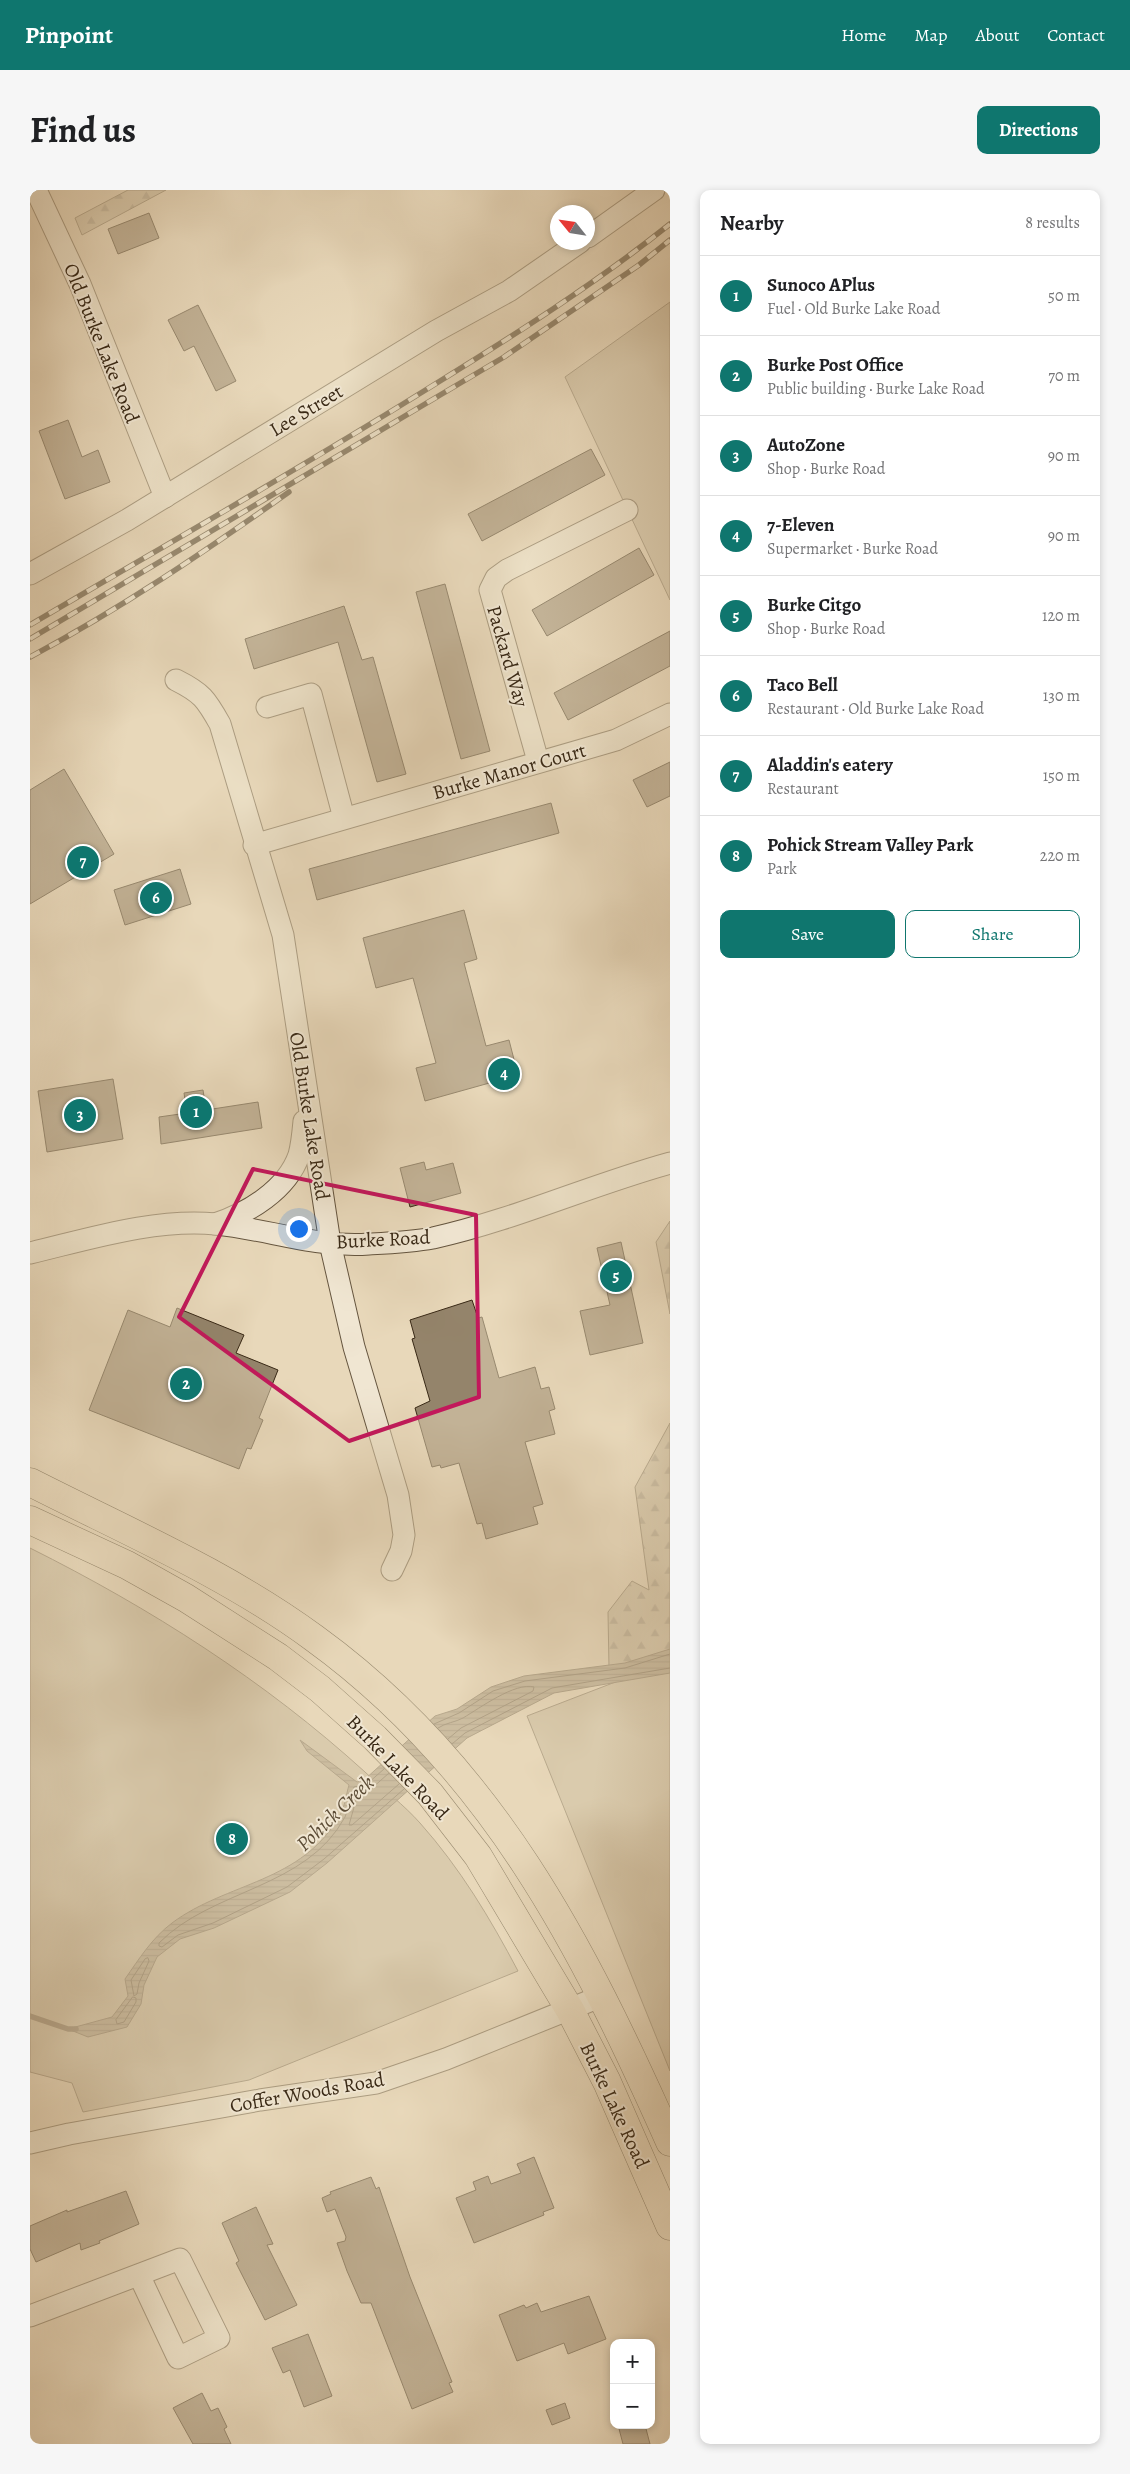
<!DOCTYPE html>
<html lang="en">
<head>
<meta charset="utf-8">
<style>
	:root { --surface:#fff; --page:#f6f6f6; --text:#202124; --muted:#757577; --line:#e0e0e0; --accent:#0f766e }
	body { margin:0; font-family:Alegreya,serif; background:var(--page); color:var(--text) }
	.controls { position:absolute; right:15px; bottom:15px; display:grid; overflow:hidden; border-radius:10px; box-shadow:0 2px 8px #0003 }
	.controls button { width:45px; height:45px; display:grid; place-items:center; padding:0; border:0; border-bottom:1px solid var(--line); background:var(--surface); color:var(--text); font:25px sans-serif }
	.compass { position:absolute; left:520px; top:15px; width:45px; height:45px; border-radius:50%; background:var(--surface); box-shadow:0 2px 8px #0003; rotate:300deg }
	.you { position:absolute; left:268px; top:1038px; width:18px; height:18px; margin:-12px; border:4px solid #fff; border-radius:50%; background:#1a73e8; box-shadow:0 0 0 8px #1a73e833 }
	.badge { display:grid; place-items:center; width:32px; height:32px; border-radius:50%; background:var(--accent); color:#fff; font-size:16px; font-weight:700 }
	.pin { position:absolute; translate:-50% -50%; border:2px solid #fff; box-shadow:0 1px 5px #0006 }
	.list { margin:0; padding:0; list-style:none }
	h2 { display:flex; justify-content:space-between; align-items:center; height:65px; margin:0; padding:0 20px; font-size:21px }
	h2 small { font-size:16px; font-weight:400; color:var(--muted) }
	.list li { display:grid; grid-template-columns:32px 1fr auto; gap:15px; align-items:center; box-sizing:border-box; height:80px; padding:0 20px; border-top:1px solid var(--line) }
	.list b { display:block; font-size:19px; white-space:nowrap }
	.list p { margin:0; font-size:16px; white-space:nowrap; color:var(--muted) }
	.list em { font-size:16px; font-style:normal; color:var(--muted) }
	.actions { display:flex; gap:10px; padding:15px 20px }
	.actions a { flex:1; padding:11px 0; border:1px solid var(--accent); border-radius:10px; text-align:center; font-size:18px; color:var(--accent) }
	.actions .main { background:var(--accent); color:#fff }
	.map { position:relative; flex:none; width:640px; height:2254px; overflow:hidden; border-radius:10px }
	header { display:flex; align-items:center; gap:30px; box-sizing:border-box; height:70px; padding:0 25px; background:var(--accent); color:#fff }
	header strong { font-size:24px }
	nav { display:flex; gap:28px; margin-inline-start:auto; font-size:18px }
	.intro { display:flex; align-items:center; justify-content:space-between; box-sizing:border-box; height:120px; padding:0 30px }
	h1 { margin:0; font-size:35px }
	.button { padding:12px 22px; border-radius:10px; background:var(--accent); color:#fff; font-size:18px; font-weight:700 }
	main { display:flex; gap:30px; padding:0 30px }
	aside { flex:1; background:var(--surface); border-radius:10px; box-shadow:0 2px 8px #0003 }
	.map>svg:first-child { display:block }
</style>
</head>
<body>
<header>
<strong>Pinpoint</strong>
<nav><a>Home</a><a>Map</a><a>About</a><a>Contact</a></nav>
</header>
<div class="intro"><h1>Find us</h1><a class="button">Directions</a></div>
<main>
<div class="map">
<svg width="640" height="2254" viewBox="0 0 640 2254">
	<defs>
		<pattern id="forest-firs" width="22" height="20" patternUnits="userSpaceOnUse" patternTransform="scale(1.25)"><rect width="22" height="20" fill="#caba9e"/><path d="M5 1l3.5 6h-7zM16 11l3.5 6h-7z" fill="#a59780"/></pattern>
		<pattern id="water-rules" width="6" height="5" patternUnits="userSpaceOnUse" patternTransform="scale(1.25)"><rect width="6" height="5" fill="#ac9c82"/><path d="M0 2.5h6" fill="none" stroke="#8d7f69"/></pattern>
	</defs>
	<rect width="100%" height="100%" fill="#e8d8ba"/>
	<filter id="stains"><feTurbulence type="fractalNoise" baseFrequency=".004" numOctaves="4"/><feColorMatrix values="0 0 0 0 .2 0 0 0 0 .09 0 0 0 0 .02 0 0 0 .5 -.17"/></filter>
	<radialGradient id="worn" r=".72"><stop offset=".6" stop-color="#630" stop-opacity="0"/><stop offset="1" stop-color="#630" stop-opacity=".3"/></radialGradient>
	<!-- forest -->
	<g fill="url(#forest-firs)" stroke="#82725a">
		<polygon points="98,0 136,0 52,45 45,28"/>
		<polygon points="640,1031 640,1124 626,1052"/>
		<polygon points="640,1233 640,1841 583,1705 578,1422 602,1391 619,1400 605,1297"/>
	</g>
	<!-- green -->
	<g fill="#caba9e" stroke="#82725a">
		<polygon points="640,112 640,410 535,187"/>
		<path d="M0 1358C120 1418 235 1491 335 1582 353 1599 374 1615 390 1633 430 1678 460 1728 488 1781L219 1890 53 1922 42 1893 0 1882Z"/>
		<polygon points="640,1471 640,1881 497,1526"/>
	</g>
	<!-- water -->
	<path fill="url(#water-rules)" stroke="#7e6e57" d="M640 1459V1483L524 1503 437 1548 297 1673 260 1702 184 1738 150 1749 127 1767 114 1795 111 1814 97 1837 58 1847 38 1839 82 1827 98 1806 95 1789C109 1769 122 1748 142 1733 197 1692 272 1693 310 1625 315 1616 316 1605 319 1595L277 1561 270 1550 327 1592 334 1590 405 1526 427 1519 461 1497 494 1486 595 1473Z"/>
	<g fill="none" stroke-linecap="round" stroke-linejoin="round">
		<!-- shore -->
		<g stroke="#72624c" stroke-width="1">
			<polyline points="404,1534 429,1523 463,1501 495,1491 595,1478 640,1464"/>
			<path d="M408 1538C415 1533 426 1532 433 1528 450 1518 485 1492 504 1497L503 1501 431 1538 418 1549"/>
			<polyline points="422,1554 435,1543 522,1498 640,1478"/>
			<path d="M354 1579 337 1594 324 1597C321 1607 319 1618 315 1627 276 1699 182 1699 129 1753V1756L132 1757 148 1745 183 1733 257 1697 294 1669 374 1599"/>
			<polyline points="359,1583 341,1599 328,1603 319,1635 322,1635 369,1594"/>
			<polygon points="118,1768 119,1771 109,1793 107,1804 104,1806 101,1790 115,1769"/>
			<polygon points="103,1807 106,1808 106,1812 94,1832 87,1834 86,1830"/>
		</g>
		<!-- stream -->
		<polyline stroke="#7e6e57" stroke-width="5.5" points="0,1826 38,1839 46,1839"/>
	</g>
	<!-- building -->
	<g fill="#94846b" stroke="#392916">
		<polygon points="119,23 129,48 88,64 78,39"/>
		<polygon points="168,115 206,191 186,201 164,156 154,161 138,130"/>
		<polygon points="38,230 52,267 68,260 80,292 35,309 9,241"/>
		<polygon points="561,259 575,285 452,351 438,324"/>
		<polygon points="609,358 624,385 517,446 502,420"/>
		<polygon points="415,394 460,561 431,569 386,402"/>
		<polygon points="314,416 332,470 343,467 376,584 347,592 308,452 224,479 215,449"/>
		<polygon points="640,441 640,476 538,530 524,503"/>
		<polygon points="640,572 640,606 617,617 603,590"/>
		<polygon points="34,579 84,664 0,714 0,600"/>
		<polygon points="521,613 529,643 287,710 279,679"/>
		<polygon points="150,679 161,714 95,735 84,700"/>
		<polygon points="434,720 447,769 434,773 456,856 479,850 488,885 395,911 386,878 406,873 383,788 346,798 333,748"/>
		<polygon points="83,889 93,949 17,962 8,901"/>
		<polygon points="173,900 176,920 228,912 232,938 131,954 129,927 157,923 154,903"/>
		<polygon points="394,972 396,980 423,973 431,1003 380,1017 370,978"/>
		<polygon points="591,1052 613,1153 560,1165 550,1121 580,1115 567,1058"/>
		<polygon points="442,1110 448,1128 452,1127 469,1188 505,1177 511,1199 519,1197 525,1219 519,1221 525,1244 495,1252 513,1314 503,1317 508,1334 456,1349 452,1333 447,1334 429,1273 411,1278 410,1275 402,1277 385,1218 400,1211 382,1149 385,1148 380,1130"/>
		<polygon points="147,1118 214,1145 206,1163 248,1180 229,1228 233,1230 221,1259 217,1258 209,1279 59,1220 98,1120 140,1137"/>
		<polygon points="504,1967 524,2018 513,2022 514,2025 444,2053 426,2008 446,2000 443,1992 458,1986 461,1994 491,1983 487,1974"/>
		<polygon points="341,1987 346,1999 349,1997 380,2087 422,2192 419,2193 423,2202 382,2219 341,2113 331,2113 317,2081 307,2053 315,2051 316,2047 305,2019 297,2022 292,2008 301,2004 300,2002"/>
		<polygon points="96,2001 109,2034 69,2051 70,2053 51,2060 50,2053 6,2072 0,2059 0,2036 37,2020 37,2022"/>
		<polygon points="226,2017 243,2054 237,2055 267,2115 235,2130 206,2073 209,2071 192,2033"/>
		<polygon points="559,2106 576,2149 538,2164 534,2153 487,2171 469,2125 494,2115 496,2118 507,2113 511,2122"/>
		<polygon points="278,2144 302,2206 274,2217 260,2180 253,2183 242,2158"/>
		<polygon points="172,2203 181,2221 188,2218 197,2237 194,2239 201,2254 163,2254 143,2218"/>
		<polygon points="535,2213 540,2228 522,2235 516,2220"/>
		<polygon points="588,2235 615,2235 620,2254 593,2254"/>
	</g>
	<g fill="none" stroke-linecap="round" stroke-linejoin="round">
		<defs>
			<g id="minor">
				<polyline points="6,0 50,94 135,307"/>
				<polyline points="558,47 624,0"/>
				<polyline points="0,384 97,330 406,141 479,101 550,52"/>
				<path d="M146 490C172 503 176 509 190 534L253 745 300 1053 324 1157 368 1305 374 1345 371 1361 362 1380"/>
				<polyline points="237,517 281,504 314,628"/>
				<polyline points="508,571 460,400 466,388 477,380 597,320"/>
				<polyline points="224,655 586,550 640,524"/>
				<path d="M185 1034C218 1023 257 1000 269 965 272 954 273 942 274 931"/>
				<path d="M0 1063C59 1049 125 1028 186 1034 237 1039 287 1058 339 1054 359 1053 382 1052 403 1048 484 1030 560 995 640 973"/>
				<polyline points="0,1953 39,1944 230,1910 346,1893 416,1869 572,1806"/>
				<polyline points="0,2126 150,2069 189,2148 148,2168 109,2085"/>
			</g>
			<g id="major">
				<path d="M0 1292C96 1341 197 1384 284 1448 462 1577 553 1757 640 1952"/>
				<polyline points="0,1330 97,1375 156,1408 248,1467 290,1499 345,1548 400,1604 448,1666 540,1820 577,1892 640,2036"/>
			</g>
		</defs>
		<!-- minor casing -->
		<use href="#minor" stroke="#65553f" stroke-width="23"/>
		<!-- major casing -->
		<use href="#major" stroke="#392916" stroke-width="29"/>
		<!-- minor -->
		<use href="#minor" stroke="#f0e6d2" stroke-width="21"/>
		<!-- major -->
		<use href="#major" stroke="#e8d8ba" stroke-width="28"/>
		<defs>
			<g id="rail">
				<path d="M0 435C134 356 269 279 402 196 483 146 565 94 640 34"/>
				<polyline points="0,449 474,167 609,75 640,50"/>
				<path d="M0 467C92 418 174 362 259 302"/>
			</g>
		</defs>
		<!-- rail casing -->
		<use href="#rail" stroke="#392916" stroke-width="5.5"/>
		<!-- rail -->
		<use href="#rail" stroke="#f0e6d2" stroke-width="4" stroke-dasharray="11" stroke-linecap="butt"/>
	</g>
	<!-- marked area -->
	<path d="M0 0H640V2254H0ZM223 979 446 1025 449 1207 319 1251 149 1127Z" fill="#e8d8ba" fill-opacity=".55" fill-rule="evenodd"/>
	<path fill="none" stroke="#c2185b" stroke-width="4" stroke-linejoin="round" d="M223 979 446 1025 449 1207 319 1251 149 1127Z"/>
	<g text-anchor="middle" stroke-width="4" stroke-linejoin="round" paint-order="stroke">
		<!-- street labels -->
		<g font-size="20" fill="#392916" stroke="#f0e6d2">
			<text transform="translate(72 153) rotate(68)" y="7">Old Burke Lake Road</text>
			<text transform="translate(276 220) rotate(-31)" y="7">Lee Street</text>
			<text transform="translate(478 466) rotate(74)" y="7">Packard Way</text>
			<text transform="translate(479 581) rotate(-16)" y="7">Burke Manor Court</text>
			<text transform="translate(280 926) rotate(81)" y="7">Old Burke Lake Road</text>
			<text transform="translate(353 1049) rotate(-3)" y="7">Burke Road</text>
			<text transform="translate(368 1577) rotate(46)" y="7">Burke Lake Road</text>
			<text transform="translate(277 1902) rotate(-10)" y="7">Coffer Woods Road</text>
			<text transform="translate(585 1915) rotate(65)" y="7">Burke Lake Road</text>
		</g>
		<!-- water labels -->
		<g font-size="21" font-style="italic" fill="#5c4c36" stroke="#f0e6d2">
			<text transform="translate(305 1623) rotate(-44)" y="7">Pohick Creek</text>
		</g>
	</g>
	<rect width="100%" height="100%" filter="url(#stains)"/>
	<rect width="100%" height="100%" fill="url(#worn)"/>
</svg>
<div class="controls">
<button>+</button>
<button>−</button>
</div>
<svg class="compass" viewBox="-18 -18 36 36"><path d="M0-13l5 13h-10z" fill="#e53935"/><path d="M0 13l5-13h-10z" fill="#757577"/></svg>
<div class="you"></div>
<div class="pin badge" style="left:166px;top:922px">1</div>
<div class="pin badge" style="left:156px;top:1194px">2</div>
<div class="pin badge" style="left:50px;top:925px">3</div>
<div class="pin badge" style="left:474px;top:884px">4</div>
<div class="pin badge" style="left:586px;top:1086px">5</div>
<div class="pin badge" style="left:126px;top:708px">6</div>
<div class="pin badge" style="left:53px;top:672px">7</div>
<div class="pin badge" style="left:202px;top:1649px">8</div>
</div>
<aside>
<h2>Nearby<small>8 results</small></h2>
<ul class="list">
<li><span class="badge">1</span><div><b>Sunoco APlus</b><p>Fuel · Old Burke Lake Road</p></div><em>50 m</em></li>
<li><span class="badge">2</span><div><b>Burke Post Office</b><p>Public building · Burke Lake Road</p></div><em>70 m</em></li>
<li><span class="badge">3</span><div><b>AutoZone</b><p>Shop · Burke Road</p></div><em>90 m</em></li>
<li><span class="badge">4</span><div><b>7-Eleven</b><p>Supermarket · Burke Road</p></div><em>90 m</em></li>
<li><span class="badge">5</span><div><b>Burke Citgo</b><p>Shop · Burke Road</p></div><em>120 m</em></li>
<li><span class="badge">6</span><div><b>Taco Bell</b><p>Restaurant · Old Burke Lake Road</p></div><em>130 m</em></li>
<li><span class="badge">7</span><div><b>Aladdin's eatery</b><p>Restaurant</p></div><em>150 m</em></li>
<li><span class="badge">8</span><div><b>Pohick Stream Valley Park</b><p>Park</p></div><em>220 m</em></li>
</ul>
<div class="actions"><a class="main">Save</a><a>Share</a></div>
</aside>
</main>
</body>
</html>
